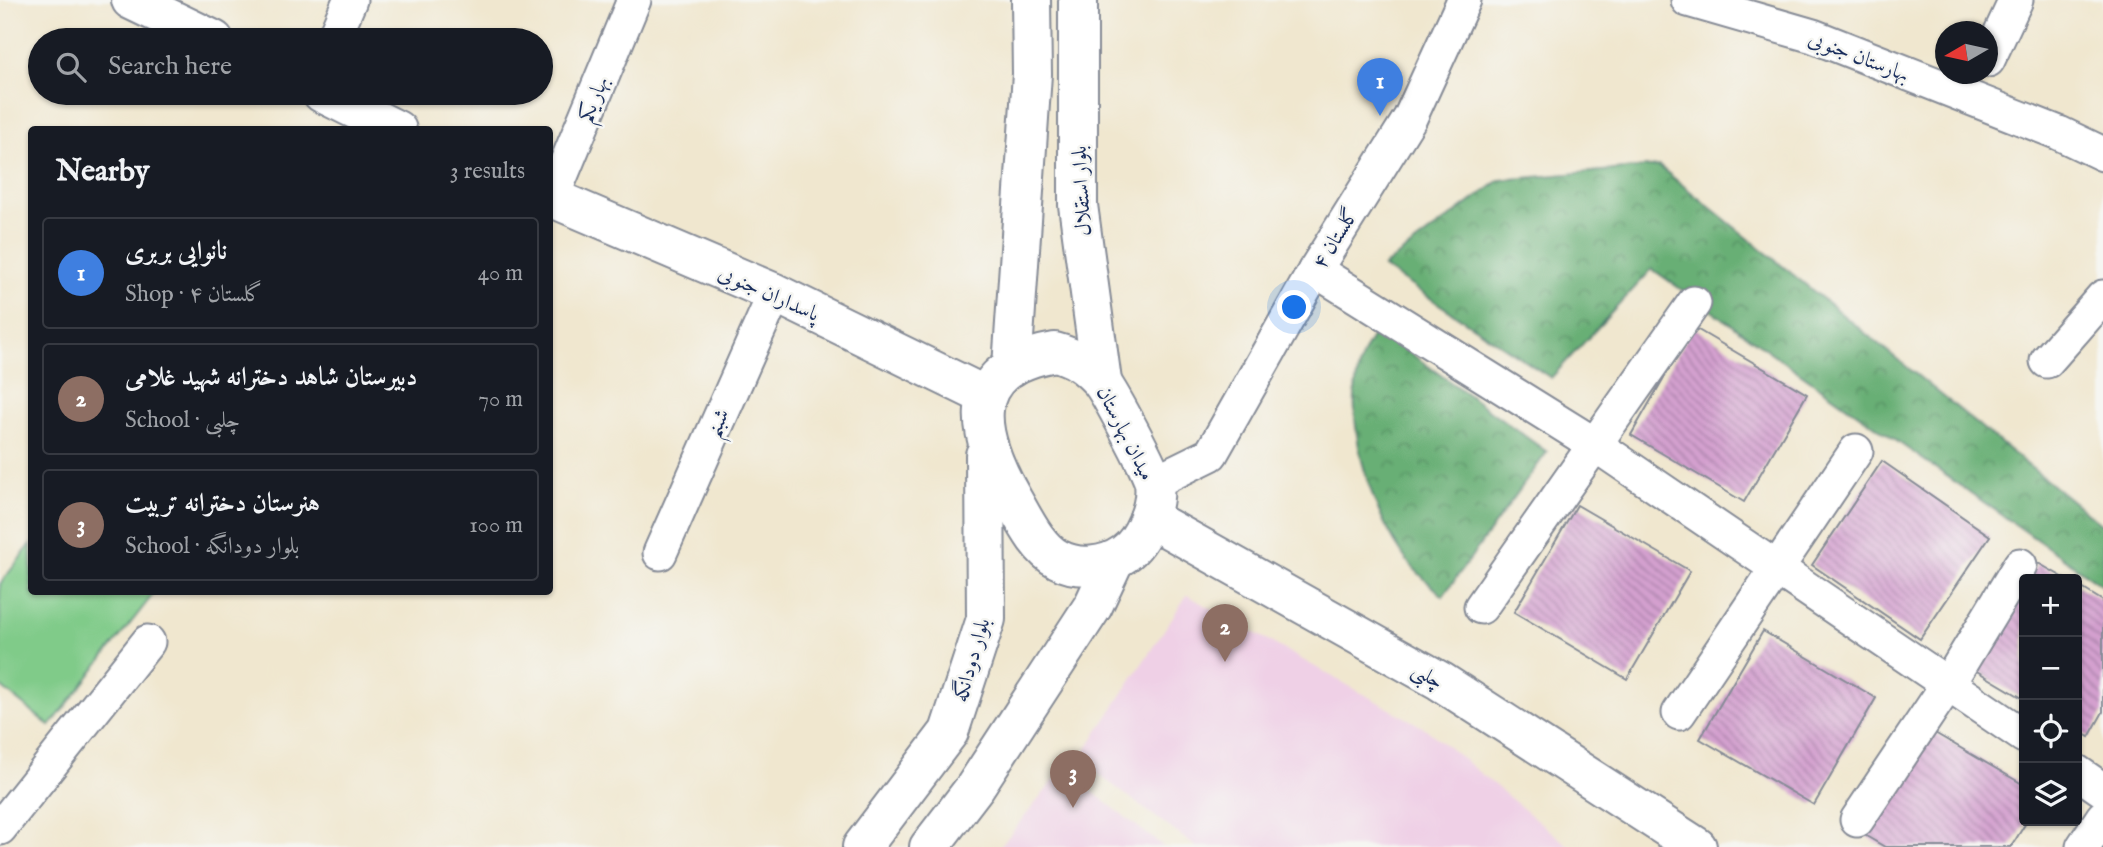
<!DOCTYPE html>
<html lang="en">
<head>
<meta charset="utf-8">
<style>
	:root { --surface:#171b24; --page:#242831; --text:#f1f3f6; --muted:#9ea1a6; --line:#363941; --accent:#1f6fb2 }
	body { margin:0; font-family:"IM FELL English",Amiri,serif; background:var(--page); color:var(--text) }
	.controls { position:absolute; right:21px; bottom:21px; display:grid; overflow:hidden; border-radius:7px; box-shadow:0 2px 5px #0004 }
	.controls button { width:63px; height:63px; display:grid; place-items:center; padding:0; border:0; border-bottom:2px solid var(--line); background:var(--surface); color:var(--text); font:35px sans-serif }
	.compass { position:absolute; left:1935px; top:21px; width:63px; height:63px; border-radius:50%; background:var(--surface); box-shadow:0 2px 5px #0004; rotate:261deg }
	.you { position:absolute; left:1295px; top:308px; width:24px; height:24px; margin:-18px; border:5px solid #fff; border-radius:50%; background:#1a73e8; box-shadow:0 0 0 10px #1a73e833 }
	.badge { display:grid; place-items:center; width:46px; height:46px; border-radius:50%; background:var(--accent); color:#fff; font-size:23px; font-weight:700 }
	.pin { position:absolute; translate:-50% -58px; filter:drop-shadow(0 2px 4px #0008) }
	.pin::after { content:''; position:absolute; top:37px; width:24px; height:21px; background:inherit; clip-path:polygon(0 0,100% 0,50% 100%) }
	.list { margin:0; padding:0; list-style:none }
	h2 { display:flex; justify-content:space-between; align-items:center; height:91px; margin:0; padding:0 28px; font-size:30px }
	h2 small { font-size:23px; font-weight:400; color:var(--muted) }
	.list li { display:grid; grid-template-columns:46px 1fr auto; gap:21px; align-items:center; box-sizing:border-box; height:112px; margin:0 14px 14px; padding:0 14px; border:2px solid var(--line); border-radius:7px }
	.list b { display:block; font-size:26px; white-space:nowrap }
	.list p { margin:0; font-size:23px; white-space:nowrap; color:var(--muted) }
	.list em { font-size:23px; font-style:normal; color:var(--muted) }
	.icon { flex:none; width:38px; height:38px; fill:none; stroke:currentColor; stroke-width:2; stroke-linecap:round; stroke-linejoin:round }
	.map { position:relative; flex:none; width:2103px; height:847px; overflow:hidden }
	.search { position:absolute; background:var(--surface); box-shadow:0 2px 5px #0004; left:28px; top:28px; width:525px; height:77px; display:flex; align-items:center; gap:18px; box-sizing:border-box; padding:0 24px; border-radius:38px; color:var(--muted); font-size:26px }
	.panel { position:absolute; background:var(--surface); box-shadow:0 2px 5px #0004; left:28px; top:126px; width:525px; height:469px; border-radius:7px }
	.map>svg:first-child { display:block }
</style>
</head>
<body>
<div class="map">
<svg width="2103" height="847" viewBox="0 0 2103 847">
	<defs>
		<pattern id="forest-crowns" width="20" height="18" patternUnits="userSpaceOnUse" patternTransform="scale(1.75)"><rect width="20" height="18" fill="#68af75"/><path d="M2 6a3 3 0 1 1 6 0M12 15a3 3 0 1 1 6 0" fill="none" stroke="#558f63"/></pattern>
		<pattern id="building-back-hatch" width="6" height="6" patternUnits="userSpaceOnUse" patternTransform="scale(1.75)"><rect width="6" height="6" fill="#d4a0cf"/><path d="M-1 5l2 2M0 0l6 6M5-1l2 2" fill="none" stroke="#ab83ab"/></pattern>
	</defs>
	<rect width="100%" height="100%" fill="#f6f6f2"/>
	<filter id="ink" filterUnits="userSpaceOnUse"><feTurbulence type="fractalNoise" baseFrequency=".0143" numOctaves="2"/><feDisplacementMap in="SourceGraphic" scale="14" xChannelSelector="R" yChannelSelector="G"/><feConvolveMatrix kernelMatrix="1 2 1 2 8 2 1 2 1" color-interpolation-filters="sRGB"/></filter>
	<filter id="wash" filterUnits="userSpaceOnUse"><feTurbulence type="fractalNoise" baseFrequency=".00686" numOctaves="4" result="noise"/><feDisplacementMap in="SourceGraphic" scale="28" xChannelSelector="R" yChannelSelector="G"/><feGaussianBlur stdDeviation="1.57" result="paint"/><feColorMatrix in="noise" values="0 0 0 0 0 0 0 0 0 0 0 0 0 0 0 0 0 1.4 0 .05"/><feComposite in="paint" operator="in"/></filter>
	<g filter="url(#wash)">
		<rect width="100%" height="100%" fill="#f0e7cf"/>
		<!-- built -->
		<g fill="#efd0e6">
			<polygon points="1187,595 1426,729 1570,847 1196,847 1079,760"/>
			<polygon points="1063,769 1164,847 1000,847"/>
		</g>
		<!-- forest -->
		<g fill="url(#forest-crowns)" stroke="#426f6a" stroke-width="2">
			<polygon points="1659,166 2103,526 2103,586 1652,269 1551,378 1383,267 1500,180"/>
			<path d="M1377 329 1547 452 1443 596C1431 584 1415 572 1405 558 1369 506 1341 419 1362 357 1365 347 1372 338 1377 329Z"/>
		</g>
		<!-- garden -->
		<polygon fill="#80cb89" stroke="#4e7d74" stroke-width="2" points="31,544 32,592 155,592 50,726 0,686 0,584"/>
		<g id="blocks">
			<!-- building -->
			<g fill="url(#building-back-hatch)">
				<polygon points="1693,327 1807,394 1744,502 1631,435"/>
				<polygon points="1882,461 1990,536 1920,639 1812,565"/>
				<polygon points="1577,505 1690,571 1627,679 1514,612"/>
				<polygon points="2038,563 2066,579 2029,579"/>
				<polygon points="2077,585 2103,601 2103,712 2089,737 2077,730"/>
				<polygon points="2024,587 2024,699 1975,670"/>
				<polygon points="1763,631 1876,698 1814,805 1700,739"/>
				<polygon points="1928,729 2024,785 2027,821 2011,847 1885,847 1866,836"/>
			</g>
		</g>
	</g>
	<g filter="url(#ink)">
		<use href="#blocks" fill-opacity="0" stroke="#868b96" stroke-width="2"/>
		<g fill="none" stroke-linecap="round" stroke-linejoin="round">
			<defs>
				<g id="street">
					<polyline points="1688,0 1813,36 2059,133 2103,154"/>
					<polyline points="333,40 350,0"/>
					<polyline points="1988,60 2016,0"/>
					<polyline points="552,198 634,0"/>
					<polyline points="1315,270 1594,444 2024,736"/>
					<polyline points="2047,361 2103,297"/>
					<polyline points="1154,482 1211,454 1315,270 1410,118 1464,0"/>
					<polyline points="660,553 775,293"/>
					<polyline points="1481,607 1694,303"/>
					<polyline points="1679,713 1856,451"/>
					<polyline points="2077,772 2103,790"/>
					<polyline points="1857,820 1948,684 2020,565"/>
					<polyline points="0,828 148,642"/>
					<polyline points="2083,847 2103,817"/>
				</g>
				<g id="secondary">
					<polyline points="131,0 214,40"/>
					<polyline points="1078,0 1078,205 1102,381"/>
					<polyline points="322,93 397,130"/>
					<polyline points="550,197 775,293 986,396"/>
					<path d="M1055 352C1074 357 1086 365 1099 379 1107 387 1153 473 1154 483 1157 506 1143 541 1124 554 1106 567 1078 570 1058 559 1038 549 1024 519 1013 500 976 435 959 369 1055 352Z"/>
					<polyline points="1012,367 1032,74 1031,0"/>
					<polyline points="1149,518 1440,681 1697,847"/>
					<polyline points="862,847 949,732 986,619 985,455"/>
					<polyline points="929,847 975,787 1093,606 1114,561"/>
				</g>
			</defs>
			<!-- street casing -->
			<use href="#street" stroke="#868b96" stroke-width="37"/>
			<!-- secondary casing -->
			<use href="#secondary" stroke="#868b96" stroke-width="42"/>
			<!-- street -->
			<use href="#street" stroke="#fff" stroke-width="33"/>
			<!-- secondary -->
			<use href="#secondary" stroke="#fff" stroke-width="38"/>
		</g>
	</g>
	<g text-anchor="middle" stroke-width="5" stroke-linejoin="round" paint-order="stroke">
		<!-- street labels -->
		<g font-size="21" fill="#1b2f5e" stroke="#f6f6f2">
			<text transform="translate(1859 56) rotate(21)" y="7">بهارستان جنوبی</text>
			<text transform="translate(593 99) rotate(-68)" y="7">بهار یکم</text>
			<text transform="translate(1081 191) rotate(-93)" y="7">بلوار استقلال</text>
			<text transform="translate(1335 238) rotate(-58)" y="7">گلستان ۴</text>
			<text transform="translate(769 293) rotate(24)" y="7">پاسداران جنوبی</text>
			<text transform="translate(717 423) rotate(-66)" y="7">شبنم</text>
			<text transform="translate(1126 433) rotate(63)" y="7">میدان بهارستان</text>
			<text transform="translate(971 660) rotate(-74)" y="7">بلوار دودانگه</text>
			<text transform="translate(1428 675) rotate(30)" y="7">چلبی</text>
		</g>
	</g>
</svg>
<div class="controls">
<button>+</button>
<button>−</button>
<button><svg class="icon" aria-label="locate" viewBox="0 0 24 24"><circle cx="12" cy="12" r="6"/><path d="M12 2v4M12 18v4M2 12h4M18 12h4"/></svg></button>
<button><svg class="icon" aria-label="layers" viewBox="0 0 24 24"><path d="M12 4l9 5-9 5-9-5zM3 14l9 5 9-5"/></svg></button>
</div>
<svg class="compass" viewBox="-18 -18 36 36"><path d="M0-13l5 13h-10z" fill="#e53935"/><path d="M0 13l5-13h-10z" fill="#9ea1a6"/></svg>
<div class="you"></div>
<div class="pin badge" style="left:1380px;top:116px;background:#3f7fe0">1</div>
<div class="pin badge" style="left:1225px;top:662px;background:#8d6e63">2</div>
<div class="pin badge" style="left:1073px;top:808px;background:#8d6e63">3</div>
<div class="search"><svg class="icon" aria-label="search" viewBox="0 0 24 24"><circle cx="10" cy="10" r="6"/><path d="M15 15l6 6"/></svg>Search here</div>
<section class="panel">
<h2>Nearby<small>3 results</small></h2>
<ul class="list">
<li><span class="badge" style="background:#3f7fe0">1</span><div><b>نانوایی بربری</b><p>Shop · گلستان ۴</p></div><em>40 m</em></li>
<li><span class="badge" style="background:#8d6e63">2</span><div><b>دبیرستان شاهد دخترانه شهید غلامی</b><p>School · چلبی</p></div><em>70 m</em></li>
<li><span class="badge" style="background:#8d6e63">3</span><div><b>هنرستان دخترانه تربیت</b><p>School · بلوار دودانگه</p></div><em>100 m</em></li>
</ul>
</section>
</div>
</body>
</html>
